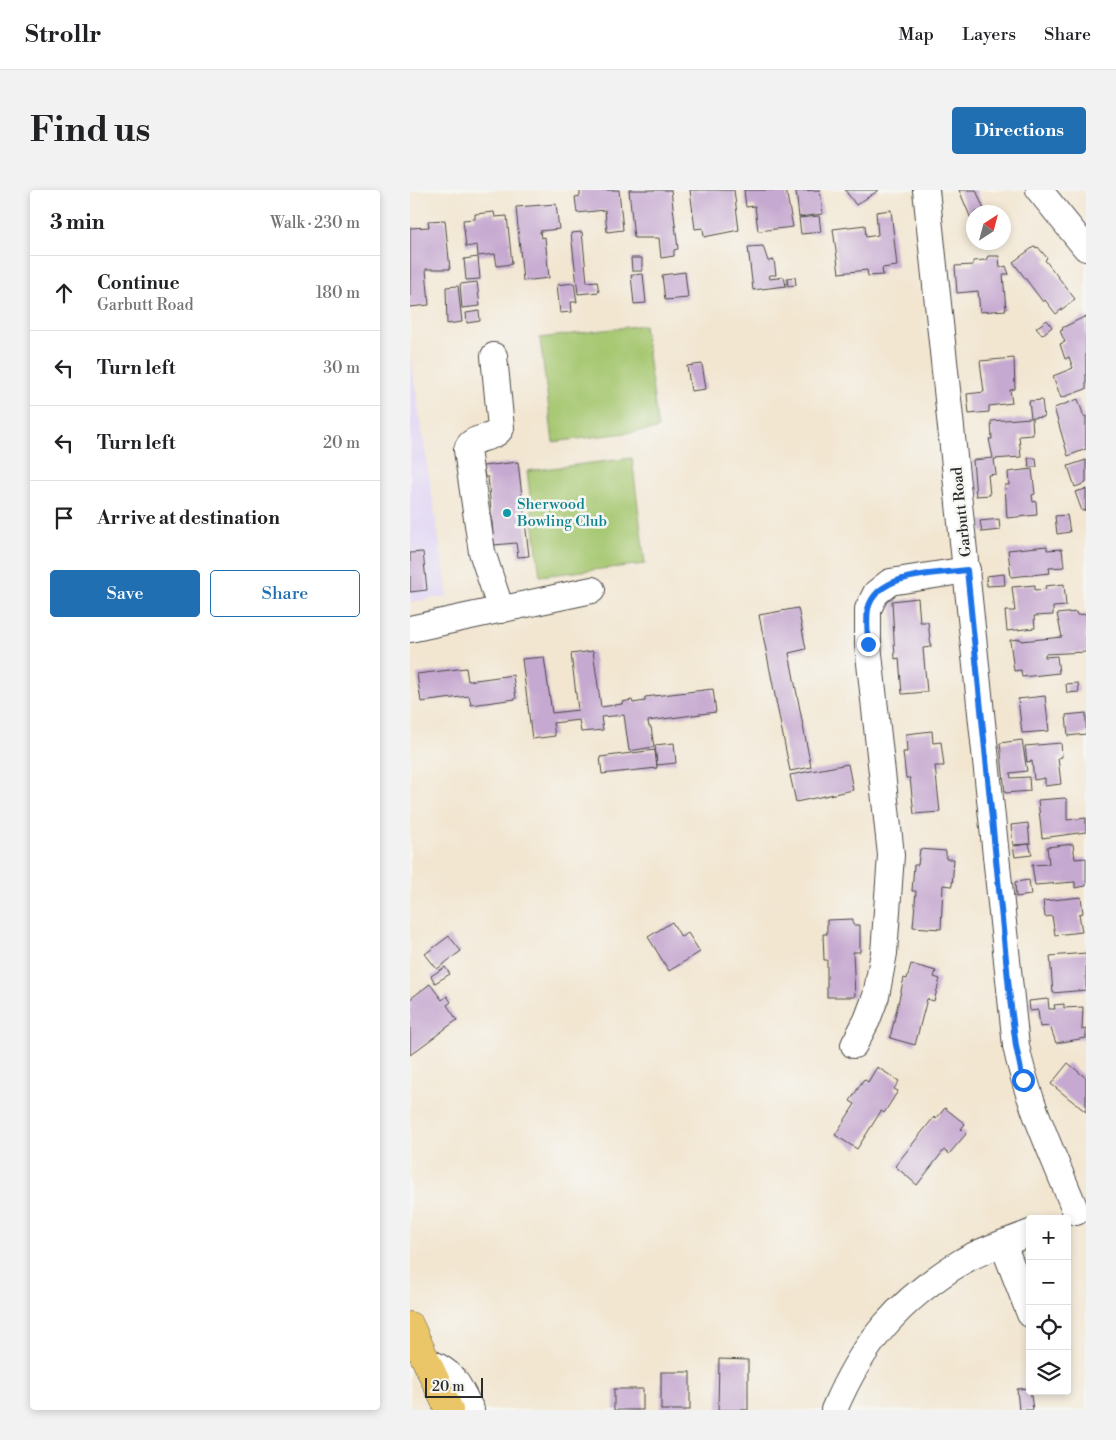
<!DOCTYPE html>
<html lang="en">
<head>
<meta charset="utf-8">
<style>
	:root { --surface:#fff; --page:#f2f2f2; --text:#202124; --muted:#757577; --line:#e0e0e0; --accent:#1f6fb2 }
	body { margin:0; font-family:"Libre Bodoni",serif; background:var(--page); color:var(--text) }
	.controls { position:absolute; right:15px; bottom:15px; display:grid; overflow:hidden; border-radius:5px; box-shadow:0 2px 8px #0003 }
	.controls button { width:45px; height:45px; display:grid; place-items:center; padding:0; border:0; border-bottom:1px solid var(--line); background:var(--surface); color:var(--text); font:25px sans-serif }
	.compass { position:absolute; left:556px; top:15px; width:45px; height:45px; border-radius:50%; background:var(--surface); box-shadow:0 2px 8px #0003; rotate:36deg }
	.scale { position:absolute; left:15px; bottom:12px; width:58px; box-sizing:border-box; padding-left:5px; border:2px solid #2b2b2b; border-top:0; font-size:14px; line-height:18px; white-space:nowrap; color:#2b2b2b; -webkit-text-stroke:4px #f6f6f2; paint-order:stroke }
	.stop { position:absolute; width:15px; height:15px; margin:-11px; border:4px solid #1a73e8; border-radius:50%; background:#fff }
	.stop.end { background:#1a73e8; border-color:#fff; box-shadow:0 1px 5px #0008 }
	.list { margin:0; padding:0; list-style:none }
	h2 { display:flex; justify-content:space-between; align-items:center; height:65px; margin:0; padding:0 20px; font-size:21px }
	h2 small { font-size:16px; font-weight:400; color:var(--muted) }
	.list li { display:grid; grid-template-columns:32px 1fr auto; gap:15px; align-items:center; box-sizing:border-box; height:75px; padding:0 20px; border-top:1px solid var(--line) }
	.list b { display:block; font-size:19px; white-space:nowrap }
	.list p { margin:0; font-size:16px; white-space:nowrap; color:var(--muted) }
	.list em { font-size:16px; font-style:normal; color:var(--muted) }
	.actions { display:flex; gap:10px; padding:15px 20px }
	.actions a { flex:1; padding:11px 0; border:1px solid var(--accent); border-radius:5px; text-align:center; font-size:18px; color:var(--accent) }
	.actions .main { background:var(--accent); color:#fff }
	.icon { flex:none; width:28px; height:28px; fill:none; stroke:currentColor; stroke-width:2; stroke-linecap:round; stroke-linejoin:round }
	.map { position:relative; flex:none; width:676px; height:1220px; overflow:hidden; border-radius:5px }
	header { display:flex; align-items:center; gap:30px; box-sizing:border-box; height:70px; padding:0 25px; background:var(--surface); border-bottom:1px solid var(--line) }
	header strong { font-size:24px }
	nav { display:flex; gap:28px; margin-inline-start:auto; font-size:18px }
	.intro { display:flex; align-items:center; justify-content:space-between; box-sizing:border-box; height:120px; padding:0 30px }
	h1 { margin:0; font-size:35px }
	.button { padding:12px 22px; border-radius:5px; background:var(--accent); color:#fff; font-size:18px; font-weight:700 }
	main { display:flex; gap:30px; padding:0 30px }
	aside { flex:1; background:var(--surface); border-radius:5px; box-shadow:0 2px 8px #0003 }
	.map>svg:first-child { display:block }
</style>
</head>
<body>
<header>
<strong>Strollr</strong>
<nav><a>Map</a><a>Layers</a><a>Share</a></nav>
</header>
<div class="intro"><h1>Find us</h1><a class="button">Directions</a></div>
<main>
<aside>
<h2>3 min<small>Walk · 230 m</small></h2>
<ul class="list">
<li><svg class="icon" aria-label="ahead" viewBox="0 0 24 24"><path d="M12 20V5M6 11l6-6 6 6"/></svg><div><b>Continue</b><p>Garbutt Road</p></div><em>180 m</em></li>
<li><svg class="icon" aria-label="left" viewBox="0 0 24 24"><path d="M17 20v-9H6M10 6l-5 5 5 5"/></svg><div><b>Turn left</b></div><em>30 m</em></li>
<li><svg class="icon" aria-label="left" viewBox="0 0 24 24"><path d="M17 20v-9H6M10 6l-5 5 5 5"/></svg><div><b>Turn left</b></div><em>20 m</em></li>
<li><svg class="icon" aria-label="arrive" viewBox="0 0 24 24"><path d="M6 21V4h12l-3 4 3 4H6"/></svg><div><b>Arrive at destination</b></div></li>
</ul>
<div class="actions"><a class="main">Save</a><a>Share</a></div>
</aside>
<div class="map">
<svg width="676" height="1220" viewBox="0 0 676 1220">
	<rect width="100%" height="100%" fill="#f6f6f2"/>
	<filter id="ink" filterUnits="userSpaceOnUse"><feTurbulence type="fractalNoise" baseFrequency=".02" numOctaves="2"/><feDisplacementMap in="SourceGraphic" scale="10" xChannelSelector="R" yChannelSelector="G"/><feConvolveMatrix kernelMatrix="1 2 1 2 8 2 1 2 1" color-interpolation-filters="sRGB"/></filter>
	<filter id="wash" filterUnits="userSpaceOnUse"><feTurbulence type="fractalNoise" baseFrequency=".0096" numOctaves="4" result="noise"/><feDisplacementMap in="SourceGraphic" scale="20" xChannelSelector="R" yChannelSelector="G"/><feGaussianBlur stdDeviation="1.12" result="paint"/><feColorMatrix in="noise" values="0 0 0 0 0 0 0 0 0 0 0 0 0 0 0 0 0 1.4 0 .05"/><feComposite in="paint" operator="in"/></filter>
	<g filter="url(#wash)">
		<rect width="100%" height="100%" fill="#f2e6d1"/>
		<!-- built -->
		<polygon fill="#e0d4f4" points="0,164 38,406 0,412"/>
		<!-- green -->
		<g fill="#a6c770" stroke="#68794e">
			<polygon points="234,135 248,239 143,252 130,148"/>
			<polygon points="222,268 235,374 130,386 117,281"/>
		</g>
		<g id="blocks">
			<!-- building -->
			<g fill="#c6a9d0">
				<polygon points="170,0 209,0 213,40 197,42 195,20 167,23 165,7 170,6"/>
				<polygon points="219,0 261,0 268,59 264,60 264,66 251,68 249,48 224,48"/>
				<polygon points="280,0 324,0 329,40 294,47 293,38 285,39"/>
				<polygon points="334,0 376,0 383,37 348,41 345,16 336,17"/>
				<polygon points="410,0 413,24 389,27 386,1"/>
				<polygon points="435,0 469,0 446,15"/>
				<polygon points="549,0 566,0 575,22 564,22 564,36"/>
				<polygon points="146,14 149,39 130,41 131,48 135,47 139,88 113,91 106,17"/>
				<polygon points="481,20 487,76 472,78 473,85 458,86 457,80 429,83 423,39 455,35 456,47 468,45 466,22"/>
				<polygon points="84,22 85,27 97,26 102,74 87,76 85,64 68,66 67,55 56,57 53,30 65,29 65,24"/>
				<polygon points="409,26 411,42 391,44 389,28"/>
				<polygon points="35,30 40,79 16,79 19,115 0,117 0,38 19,37 18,31"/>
				<polygon points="172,42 177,92 187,91 189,102 168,104 161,43"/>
				<polygon points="353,56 358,71 364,70 366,85 359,85 360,89 374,87 376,96 343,100 338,57"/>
				<polygon points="625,56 626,58 628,57 637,68 635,70 665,109 646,124 635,110 633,112 603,72"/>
				<polygon points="578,66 589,66 590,78 596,76 599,84 593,84 596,120 570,122 568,101 547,103 545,76 563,75 563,71 576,70"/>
				<polygon points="68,67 70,89 56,90 54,69"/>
				<polygon points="221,68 232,68 232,81 222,81"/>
				<polygon points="275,82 278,108 255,110 252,85"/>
				<polygon points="233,84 236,113 224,114 221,85"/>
				<polygon points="385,87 386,95 378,96 377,88"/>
				<polygon points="67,92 70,116 52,118 50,94"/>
				<polygon points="164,93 167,112 161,112 162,122 150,123 147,95"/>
				<polygon points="48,96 52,132 37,134 36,97"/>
				<polygon points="69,121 70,131 57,133 56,123"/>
				<polygon points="676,126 676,199 651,208 643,186 663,178 659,167 655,169 650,154 655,152 650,141 653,140 652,138"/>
				<polygon points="637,130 642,137 632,145 626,138"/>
				<polygon points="604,168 605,199 600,200 602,213 579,216 579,222 559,224 557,204 574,202 570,171"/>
				<polygon points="292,174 296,199 281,201 277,176"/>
				<polygon points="668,209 674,227 676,226 676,259 658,266 644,218"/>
				<polygon points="632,210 634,227 622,228 623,245 609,246 611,267 584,269 586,284 578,285 580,305 566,306 563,270 583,268 579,249 582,249 581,231 621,228 619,211"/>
				<polygon points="618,268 626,268 627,277 619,277"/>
				<polygon points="676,270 676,293 665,297 658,276"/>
				<polygon points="108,272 119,366 108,367 106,353 84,355 78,287 75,287 73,276"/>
				<polygon points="622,279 625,304 622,305 623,312 626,311 627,325 597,328 595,295 599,295 598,282"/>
				<polygon points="676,299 676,320 672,321 665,302"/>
				<polygon points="657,325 660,342 647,344 645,326"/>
				<polygon points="589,329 590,340 572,342 570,331"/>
				<polygon points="637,356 637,360 652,359 654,377 639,378 640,383 601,387 598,360"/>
				<polygon points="13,362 17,400 0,402 0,363"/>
				<polygon points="594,384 595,395 577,396 576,386"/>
				<polygon points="654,394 656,416 643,417 643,425 624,426 625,438 597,441 595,421 605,421 602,397 625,395 625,400 636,399 635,396"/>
				<polygon points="508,408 510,432 518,432 521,457 513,458 517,502 492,504 489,468 485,469 482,411"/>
				<polygon points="388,418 396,459 379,463 401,577 380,581 349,425"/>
				<polygon points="666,422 667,425 676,424 676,462 635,464 635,467 647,466 649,483 612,487 611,480 604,481 600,450 611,449 611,451 652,447 647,424"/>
				<polygon points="183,461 191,517 212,514 212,512 222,510 223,513 235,511 235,507 303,499 306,522 238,531 239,537 241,537 244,557 219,561 214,525 191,527 193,540 171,542 169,530 143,533 145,546 122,549 112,469 134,467 142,523 168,520 161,464"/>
				<polygon points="56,478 58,491 103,485 106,509 61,515 59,506 11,512 7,484"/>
				<polygon points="668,493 669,502 657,503 656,494"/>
				<polygon points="635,506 639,541 612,543 608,509"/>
				<polygon points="676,523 676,544 658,546 656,525"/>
				<polygon points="522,541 523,553 531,552 534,576 525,576 530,622 504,624 500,588 496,588 493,562 497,562 496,544"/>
				<polygon points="612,550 617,581 600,583 601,588 619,587 620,601 595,603 590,553"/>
				<polygon points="264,553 266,573 247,575 245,555"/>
				<polygon points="651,553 652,567 648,568 651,594 635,596 635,588 624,590 622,571 617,572 615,556"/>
				<polygon points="245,560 247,578 192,584 190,567"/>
				<polygon points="438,574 443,600 386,612 380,585"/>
				<polygon points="655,608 657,610 657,630 676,628 676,642 632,648 628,610"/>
				<polygon points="618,633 620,654 603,655 601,635"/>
				<polygon points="619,654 622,665 605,667 603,656"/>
				<polygon points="663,654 665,669 676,668 676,696 665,698 665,692 625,695 622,675 639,674 637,657"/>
				<polygon points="510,659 536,661 536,669 544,669 542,696 533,695 531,739 503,737 506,701 502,701 504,675 508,675"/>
				<polygon points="619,690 621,705 606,707 605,692"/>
				<polygon points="671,707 673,723 669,724 672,742 645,745 642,726 635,727 633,711"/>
				<polygon points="443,729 443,735 450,735 450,762 443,762 445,807 417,807 417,770 414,770 413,744 417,744 417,730"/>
				<polygon points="262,732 271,747 278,743 290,762 259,781 238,747"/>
				<polygon points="39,746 51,761 27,779 15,764"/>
				<polygon points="676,763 676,800 643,803 640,766"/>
				<polygon points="501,774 526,781 524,787 530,789 524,811 517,809 505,855 480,848 494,788 497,789"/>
				<polygon points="35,777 40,784 25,793 21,786"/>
				<polygon points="20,794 32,810 37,806 41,812 37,815 47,830 0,865 0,809"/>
				<polygon points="638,809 639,819 645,819 644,815 654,814 654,818 673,817 672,840 676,839 676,848 646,853 640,836 630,837 628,820 620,821 619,811"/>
				<polygon points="658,873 676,888 676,922 641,894"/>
				<polygon points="467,877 489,891 484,899 488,901 474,923 471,921 447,959 425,945 445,914 440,911 454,889 458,892"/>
				<polygon points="535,918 555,934 551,939 556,944 539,964 534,960 507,995 485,976 524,927 526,929"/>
				<polygon points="309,1169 338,1170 338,1220 308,1220"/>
				<rect x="251" y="1182" width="29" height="38"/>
				<polygon points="620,1198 623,1220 609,1220 607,1199"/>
				<rect x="204" y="1199" width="29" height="21"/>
			</g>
		</g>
	</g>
	<g filter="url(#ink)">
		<use href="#blocks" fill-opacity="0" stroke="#494744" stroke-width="1"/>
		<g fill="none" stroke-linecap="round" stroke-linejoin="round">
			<defs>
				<g id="minor">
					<path d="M516 0 606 856C618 914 644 967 666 1022"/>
					<polyline points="629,0 676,58"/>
					<path d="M84 166 91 238C84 251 60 245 57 260L72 362 91 420"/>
					<polyline points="0,439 182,400"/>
					<polyline points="444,855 457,830 466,806 474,763 481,665 458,455 458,419 466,403 480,392 557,380"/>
					<polyline points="593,1054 620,1124"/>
					<path d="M19 1172C47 1185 47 1194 61 1220"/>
					<path d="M424 1220C452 1153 490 1109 553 1071 574 1059 598 1052 620 1043"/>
				</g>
				<polyline id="major" points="0,1136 39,1220"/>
			</defs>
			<!-- minor casing -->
			<use href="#minor" stroke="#494744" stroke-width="28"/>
			<!-- major casing -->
			<use href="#major" stroke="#494744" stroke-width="29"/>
			<!-- minor -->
			<use href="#minor" stroke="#fff" stroke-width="26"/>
			<!-- major -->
			<use href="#major" stroke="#eac669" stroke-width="28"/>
		</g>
	</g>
	<g fill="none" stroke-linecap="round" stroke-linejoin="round" filter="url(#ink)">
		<!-- route -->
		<path stroke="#1a73e8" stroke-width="6" d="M458 454C458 443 456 430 458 419 467 382 526 384 557 380L600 809 606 856 613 890"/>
	</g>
	<!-- markers -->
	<circle fill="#0f9aa8" stroke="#f6f6f2" stroke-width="2" cx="97" cy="323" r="5"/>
	<g text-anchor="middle" stroke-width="5" stroke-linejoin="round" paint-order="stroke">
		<!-- culture labels -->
		<g font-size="15" fill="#0d838f" stroke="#f6f6f2" text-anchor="start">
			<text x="107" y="319">Sherwood<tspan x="107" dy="17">Bowling Club</tspan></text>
		</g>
		<!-- street labels -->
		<g font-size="15" fill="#2b2b2b" stroke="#f6f6f2">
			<text transform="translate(551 322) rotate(-96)" y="5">Garbutt Road</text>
		</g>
	</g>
</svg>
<div class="controls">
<button>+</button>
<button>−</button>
<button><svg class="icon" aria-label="locate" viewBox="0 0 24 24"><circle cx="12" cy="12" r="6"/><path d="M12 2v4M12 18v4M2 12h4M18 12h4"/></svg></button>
<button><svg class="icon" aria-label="layers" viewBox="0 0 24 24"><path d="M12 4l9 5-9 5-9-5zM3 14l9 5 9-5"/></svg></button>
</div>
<svg class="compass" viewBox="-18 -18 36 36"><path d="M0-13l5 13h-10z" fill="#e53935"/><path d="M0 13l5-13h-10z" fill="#757577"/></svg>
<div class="scale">20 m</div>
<div class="stop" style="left:613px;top:890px"></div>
<div class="stop end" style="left:458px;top:454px"></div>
</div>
</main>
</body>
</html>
